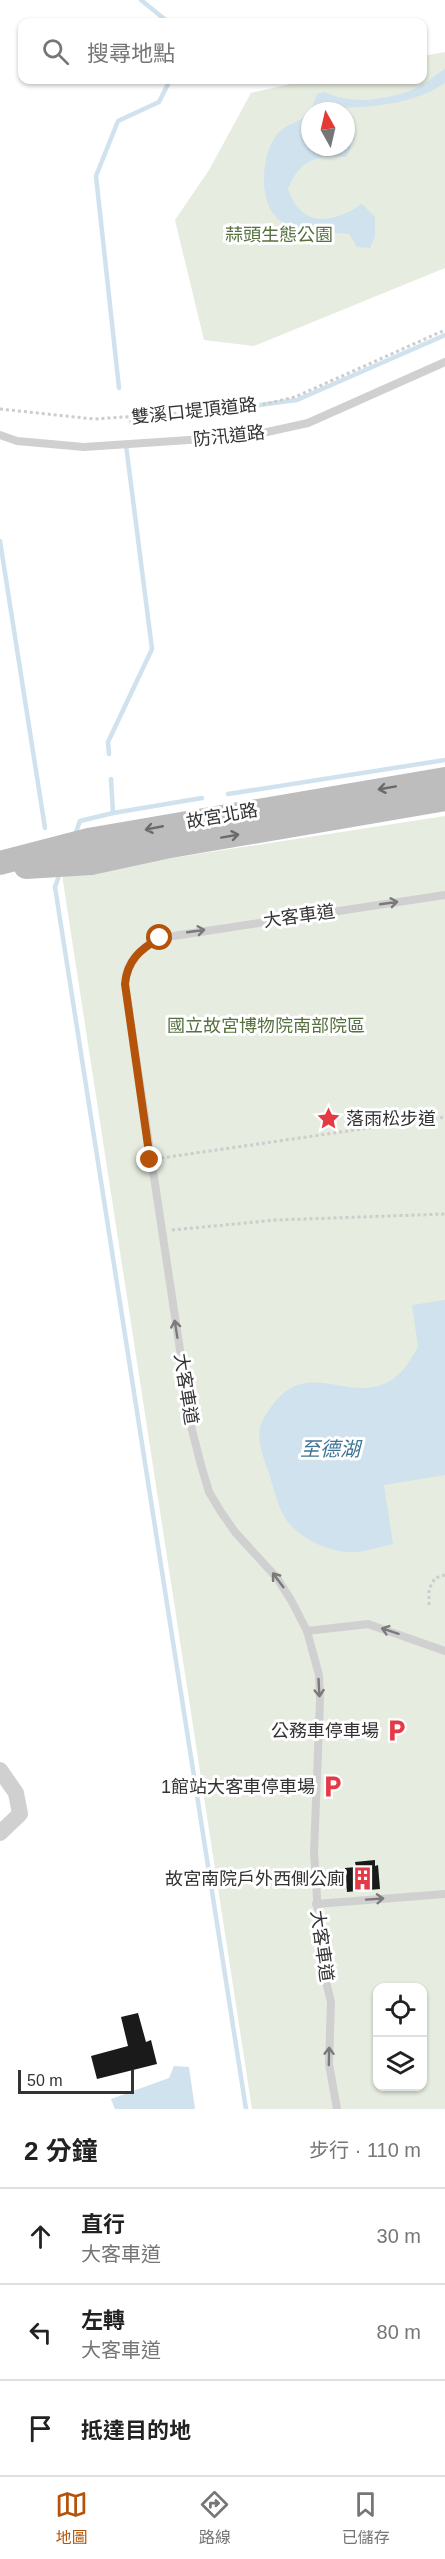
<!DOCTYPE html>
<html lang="zh-TW">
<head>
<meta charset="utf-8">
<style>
	:root { --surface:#fff; --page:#f2f2f2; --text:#222; --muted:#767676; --line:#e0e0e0; --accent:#b45309 }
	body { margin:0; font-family:Arial,"Noto Sans TC",sans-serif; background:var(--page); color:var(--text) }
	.controls { position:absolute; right:18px; bottom:18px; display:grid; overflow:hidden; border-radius:12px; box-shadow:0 2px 4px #0004 }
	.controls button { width:54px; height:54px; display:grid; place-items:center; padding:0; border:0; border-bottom:2px solid var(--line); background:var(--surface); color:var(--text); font:30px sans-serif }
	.compass { position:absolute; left:301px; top:102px; width:54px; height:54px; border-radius:50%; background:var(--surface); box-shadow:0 2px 4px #0004; rotate:352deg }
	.scale { position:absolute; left:18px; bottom:15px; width:116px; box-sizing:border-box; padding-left:6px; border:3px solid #333; border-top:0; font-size:16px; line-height:21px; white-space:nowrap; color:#333; -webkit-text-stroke:4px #fff; paint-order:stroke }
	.stop { position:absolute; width:18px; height:18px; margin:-14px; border:4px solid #b45309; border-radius:50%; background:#fff }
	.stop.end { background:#b45309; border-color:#fff; box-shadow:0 2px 6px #0008 }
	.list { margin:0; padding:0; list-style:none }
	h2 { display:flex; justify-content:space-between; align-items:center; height:78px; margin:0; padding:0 24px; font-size:26px }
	h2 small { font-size:20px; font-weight:400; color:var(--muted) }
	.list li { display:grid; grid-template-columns:39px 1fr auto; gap:18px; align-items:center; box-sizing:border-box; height:96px; padding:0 24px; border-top:2px solid var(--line) }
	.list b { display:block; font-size:22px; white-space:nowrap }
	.list p { margin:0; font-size:20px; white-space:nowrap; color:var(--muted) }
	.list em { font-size:20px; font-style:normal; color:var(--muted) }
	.icon { flex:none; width:33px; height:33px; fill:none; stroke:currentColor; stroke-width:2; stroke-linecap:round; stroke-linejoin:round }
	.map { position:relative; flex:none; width:445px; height:2109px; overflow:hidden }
	.search { position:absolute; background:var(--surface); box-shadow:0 2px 4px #0004; left:18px; right:18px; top:18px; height:66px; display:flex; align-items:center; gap:15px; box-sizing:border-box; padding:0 21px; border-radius:12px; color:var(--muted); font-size:22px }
	.sheet { height:366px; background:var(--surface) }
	nav { display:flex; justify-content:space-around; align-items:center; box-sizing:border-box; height:84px; border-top:2px solid var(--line); background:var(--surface); font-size:16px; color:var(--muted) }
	nav a { display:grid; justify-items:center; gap:3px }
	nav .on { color:var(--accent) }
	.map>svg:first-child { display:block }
</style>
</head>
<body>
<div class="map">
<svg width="445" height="2109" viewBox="0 0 445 2109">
	<rect width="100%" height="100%" fill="#fff"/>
	<!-- green -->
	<g fill="#e6ecdf" fill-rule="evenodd">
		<path d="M445 52V268L254 346 204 340 175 220 209 170 251 93 308 80H422L423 56ZM310 111H346V147H310Z"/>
		<path d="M445 816V2109H252L62 875ZM378 1988H422V2086H378Z"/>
	</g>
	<!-- water -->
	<g fill="#cfe2ee">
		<path d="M445 69V83C413 104 379 106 342 108L345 111H310V147H346V112L350 116 351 148 346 157C316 156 301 158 288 189 301 228 333 224 362 204L375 217V236L370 248 357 247 349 234C327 232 307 233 286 224 256 211 260 152 279 132 287 124 299 122 307 115 312 111 314 101 317 94L325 92C352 106 395 100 422 85 430 81 437 73 445 69Z"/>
		<path d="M445 1300V1475L384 1485 393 1544C381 1546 369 1551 357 1552 331 1554 295 1538 283 1514 276 1501 273 1485 268 1470 263 1457 255 1435 262 1422 302 1345 346 1410 393 1379 404 1372 412 1357 418 1347L412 1305Z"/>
		<polygon points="174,2066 189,2067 195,2109 115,2109 111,2099 169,2078"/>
	</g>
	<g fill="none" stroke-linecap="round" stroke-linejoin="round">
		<!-- stream -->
		<g stroke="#cfe2ee" stroke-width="4.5">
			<polyline points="141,0 168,22"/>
			<polyline points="119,388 96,176 118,121 159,102 170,80"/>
			<polyline points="131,422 297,400 445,335"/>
			<polyline points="0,541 45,828"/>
			<polyline points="109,754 108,742 152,649 126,445"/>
			<polyline points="111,779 113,813 202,798"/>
			<polyline points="228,794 445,760"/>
			<polyline points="75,835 80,821 113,813"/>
			<polyline points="60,873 55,887 246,2109"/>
		</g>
	</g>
	<!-- building -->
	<g fill="#1a1a1a">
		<polygon points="375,1860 375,1866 378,1865 380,1889 347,1892 345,1868 356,1867 355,1862"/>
		<polygon points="138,2013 146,2042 151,2040 157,2064 97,2079 91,2056 128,2046 121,2017"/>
	</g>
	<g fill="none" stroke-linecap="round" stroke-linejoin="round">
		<!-- path -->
		<g stroke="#cdcdcd" stroke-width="3" stroke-dasharray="3 3" stroke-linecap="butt">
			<polyline points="0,409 94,419 243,409 295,397 445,330"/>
			<polyline points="161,1158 445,1117"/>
			<polyline points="172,1230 276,1220 445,1214"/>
			<polyline points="429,1605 429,1589 435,1578 445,1575"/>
		</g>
		<!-- lane -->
		<g stroke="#d0d0d0" stroke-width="8">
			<polyline points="0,435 17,441 84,447 249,436 308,423 445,362"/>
			<polyline points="307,1631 368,1624 445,1651"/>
			<polyline points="316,1904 445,1894"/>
			<path d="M337 2109 329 2064 331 2002 321 1961 314 1851 320 1701 319 1675 307 1631 291 1600 277 1578 235 1532 221 1512 209 1492 201 1465 192 1430 125 984C126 961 140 949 160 938L445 895"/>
		</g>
		<!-- street -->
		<polyline stroke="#d0d0d0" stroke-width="16" points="0,1770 16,1793 20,1814 0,1833"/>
		<!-- secondary -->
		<g stroke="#bdbdbd" stroke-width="24">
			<polyline points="0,863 88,840 445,779"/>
			<polyline points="26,867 91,863 165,847 445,799"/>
		</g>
	</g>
	<!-- one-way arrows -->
	<defs><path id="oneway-shaft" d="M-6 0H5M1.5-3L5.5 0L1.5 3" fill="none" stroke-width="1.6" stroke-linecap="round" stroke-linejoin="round" transform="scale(1.5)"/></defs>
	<g stroke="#6a6a6a">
		<use href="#oneway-shaft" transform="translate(387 788) rotate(170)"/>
		<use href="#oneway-shaft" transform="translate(154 828) rotate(169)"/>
		<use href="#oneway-shaft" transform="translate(230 836) rotate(-10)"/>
	</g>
	<g stroke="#7a7a7a">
		<use href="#oneway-shaft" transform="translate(389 903) rotate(-8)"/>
		<use href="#oneway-shaft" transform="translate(196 931) rotate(-8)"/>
		<use href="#oneway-shaft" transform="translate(176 1329) rotate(-99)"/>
		<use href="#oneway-shaft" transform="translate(278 1580) rotate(-127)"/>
		<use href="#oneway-shaft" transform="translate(390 1631) rotate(-162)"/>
		<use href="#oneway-shaft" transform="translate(319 1688) rotate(87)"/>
		<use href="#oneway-shaft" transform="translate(375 1899) rotate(-4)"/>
		<use href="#oneway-shaft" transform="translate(329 2056) rotate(-89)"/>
	</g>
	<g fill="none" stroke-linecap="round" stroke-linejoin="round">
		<!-- route -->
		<path stroke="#b45309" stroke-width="8" d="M150 1160 125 984C127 961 140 949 160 938"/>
	</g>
	<!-- icons -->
	<defs>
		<symbol id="sight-bare" viewBox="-9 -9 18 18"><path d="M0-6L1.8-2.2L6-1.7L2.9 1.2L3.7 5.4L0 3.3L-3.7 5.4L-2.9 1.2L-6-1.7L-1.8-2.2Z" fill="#e63946" stroke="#fff" stroke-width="2.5" paint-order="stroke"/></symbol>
		<symbol id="parking-bare" viewBox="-9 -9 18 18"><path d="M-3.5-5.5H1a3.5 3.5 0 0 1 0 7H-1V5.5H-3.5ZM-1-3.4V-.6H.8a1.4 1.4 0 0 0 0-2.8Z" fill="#e63946" stroke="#fff" stroke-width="2.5" paint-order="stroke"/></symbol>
		<symbol id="building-bare" viewBox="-9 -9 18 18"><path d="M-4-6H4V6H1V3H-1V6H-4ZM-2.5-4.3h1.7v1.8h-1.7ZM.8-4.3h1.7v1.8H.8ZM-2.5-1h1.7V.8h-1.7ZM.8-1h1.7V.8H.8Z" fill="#e63946" stroke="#fff" stroke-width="2.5" paint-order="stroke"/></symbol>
	</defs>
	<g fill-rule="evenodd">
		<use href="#sight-bare" x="312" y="1102" width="33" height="33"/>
		<use href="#parking-bare" x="380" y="1714" width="33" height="33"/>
		<use href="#parking-bare" x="316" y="1770" width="33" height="33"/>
		<use href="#building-bare" x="346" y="1862" width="33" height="33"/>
	</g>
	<g text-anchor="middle" stroke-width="6" stroke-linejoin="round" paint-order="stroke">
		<!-- park labels -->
		<g font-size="18" fill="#56703f" stroke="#fff">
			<text x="279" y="241">蒜頭生態公園</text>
			<text x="266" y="1032">國立故宮博物院南部院區</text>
		</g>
		<!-- street labels -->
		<g font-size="18" fill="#333" stroke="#fff">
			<text transform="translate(194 411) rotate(-6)" y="6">雙溪口堤頂道路</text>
			<text transform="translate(229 436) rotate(-6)" y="6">防汛道路</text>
			<text transform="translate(222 816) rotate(-10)" y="6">故宮北路</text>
			<text transform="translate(299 916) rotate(-8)" y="6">大客車道</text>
			<text transform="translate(186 1389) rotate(81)" y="6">大客車道</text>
			<text transform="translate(322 1946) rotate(82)" y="6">大客車道</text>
		</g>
		<!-- poi labels -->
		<g font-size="18" fill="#333" stroke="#fff" text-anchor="end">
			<text x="346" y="1125" text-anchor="start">落雨松步道</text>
			<text x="379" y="1737">公務車停車場</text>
			<text x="315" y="1793">1館站大客車停車場</text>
			<text x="345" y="1885">故宮南院戶外西側公廁</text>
		</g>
		<!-- water labels -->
		<g font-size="20" font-style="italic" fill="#3f7597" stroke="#fff">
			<text x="330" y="1456">至德湖</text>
		</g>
	</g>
</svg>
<div class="controls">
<button><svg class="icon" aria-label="locate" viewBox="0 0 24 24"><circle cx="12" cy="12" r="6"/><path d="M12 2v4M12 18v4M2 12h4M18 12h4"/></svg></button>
<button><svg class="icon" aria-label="layers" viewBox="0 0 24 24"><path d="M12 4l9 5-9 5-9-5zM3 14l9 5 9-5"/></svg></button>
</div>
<svg class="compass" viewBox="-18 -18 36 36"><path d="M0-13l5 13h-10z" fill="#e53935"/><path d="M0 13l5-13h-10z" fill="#767676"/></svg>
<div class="scale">50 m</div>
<div class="stop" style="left:160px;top:938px"></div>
<div class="stop end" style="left:150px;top:1160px"></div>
<div class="search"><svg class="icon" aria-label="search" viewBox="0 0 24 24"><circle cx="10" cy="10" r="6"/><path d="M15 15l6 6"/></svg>搜尋地點</div>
</div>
<section class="sheet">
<h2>2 分鐘<small>步行 · 110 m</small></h2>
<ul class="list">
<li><svg class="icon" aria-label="ahead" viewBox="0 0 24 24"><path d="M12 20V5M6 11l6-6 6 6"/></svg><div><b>直行</b><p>大客車道</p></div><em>30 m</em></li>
<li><svg class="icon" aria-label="left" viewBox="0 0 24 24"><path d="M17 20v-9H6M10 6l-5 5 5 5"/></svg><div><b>左轉</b><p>大客車道</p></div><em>80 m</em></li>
<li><svg class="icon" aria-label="arrive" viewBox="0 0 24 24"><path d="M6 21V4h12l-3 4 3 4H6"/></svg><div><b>抵達目的地</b></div></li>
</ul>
</section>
<nav>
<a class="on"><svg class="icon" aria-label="map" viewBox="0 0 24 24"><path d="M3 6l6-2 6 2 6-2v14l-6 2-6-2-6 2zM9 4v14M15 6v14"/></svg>地圖</a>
<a><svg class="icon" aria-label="directions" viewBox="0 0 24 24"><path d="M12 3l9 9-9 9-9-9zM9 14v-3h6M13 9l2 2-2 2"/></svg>路線</a>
<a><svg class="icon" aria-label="saved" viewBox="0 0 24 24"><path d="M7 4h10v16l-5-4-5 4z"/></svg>已儲存</a>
</nav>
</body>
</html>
